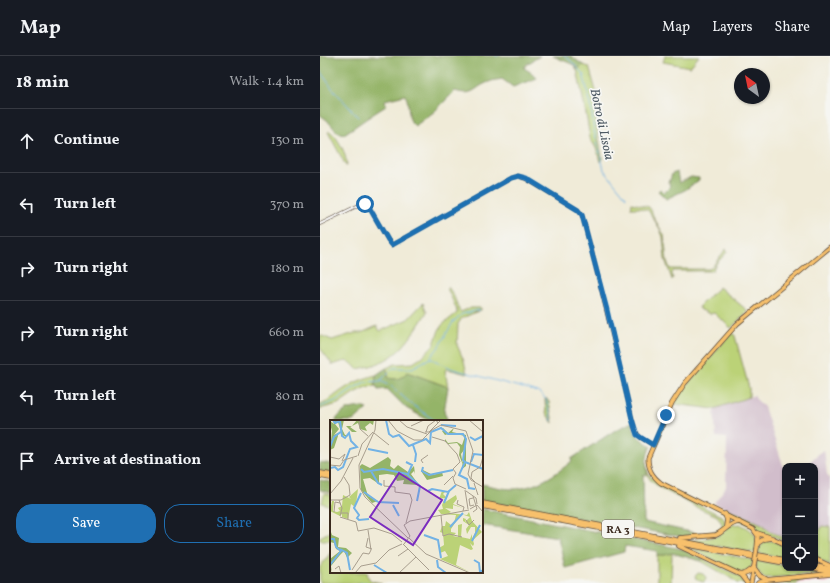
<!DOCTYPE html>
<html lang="en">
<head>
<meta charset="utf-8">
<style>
	:root { --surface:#171b24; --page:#242831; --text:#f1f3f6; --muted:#9ea1a6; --line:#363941; --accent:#1f6fb2 }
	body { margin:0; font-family:Vollkorn,serif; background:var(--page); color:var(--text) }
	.controls { position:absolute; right:12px; bottom:12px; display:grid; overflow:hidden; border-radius:8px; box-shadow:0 1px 3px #0004 }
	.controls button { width:36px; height:36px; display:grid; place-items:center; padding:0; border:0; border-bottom:1px solid var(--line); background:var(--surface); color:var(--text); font:20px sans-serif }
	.compass { position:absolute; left:414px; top:12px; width:36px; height:36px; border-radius:50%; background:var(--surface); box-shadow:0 1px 3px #0004; rotate:327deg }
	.stop { position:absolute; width:12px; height:12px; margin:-9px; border:3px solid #1f6fb2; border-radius:50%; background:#fff }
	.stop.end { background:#1f6fb2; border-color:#fff; box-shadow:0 1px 4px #0008 }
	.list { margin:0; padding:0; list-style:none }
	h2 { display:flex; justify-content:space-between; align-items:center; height:52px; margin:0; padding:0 16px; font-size:17px }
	h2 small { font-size:13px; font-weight:400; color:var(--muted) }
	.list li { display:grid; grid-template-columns:26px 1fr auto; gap:12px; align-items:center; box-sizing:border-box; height:64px; padding:0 16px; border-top:1px solid var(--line) }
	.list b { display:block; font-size:15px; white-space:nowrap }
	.list em { font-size:13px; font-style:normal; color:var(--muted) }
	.actions { display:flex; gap:8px; padding:12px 16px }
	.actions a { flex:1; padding:9px 0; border:1px solid var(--accent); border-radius:16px; text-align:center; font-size:14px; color:var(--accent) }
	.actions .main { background:var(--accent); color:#fff }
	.icon { flex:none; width:22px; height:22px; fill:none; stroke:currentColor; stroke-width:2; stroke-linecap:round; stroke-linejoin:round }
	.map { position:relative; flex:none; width:510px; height:527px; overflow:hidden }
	header { display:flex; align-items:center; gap:24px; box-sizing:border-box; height:56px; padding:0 20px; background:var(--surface); border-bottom:1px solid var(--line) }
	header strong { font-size:19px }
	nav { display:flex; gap:22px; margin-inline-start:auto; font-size:14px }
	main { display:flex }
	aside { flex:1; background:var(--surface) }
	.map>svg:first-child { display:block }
</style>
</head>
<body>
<header>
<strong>Map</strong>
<nav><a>Map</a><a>Layers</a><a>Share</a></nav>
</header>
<main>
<aside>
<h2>18 min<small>Walk · 1.4 km</small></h2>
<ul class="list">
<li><svg class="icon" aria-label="ahead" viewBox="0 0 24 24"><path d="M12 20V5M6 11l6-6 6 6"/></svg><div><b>Continue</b></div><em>130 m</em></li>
<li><svg class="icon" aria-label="left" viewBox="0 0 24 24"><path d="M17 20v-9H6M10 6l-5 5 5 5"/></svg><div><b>Turn left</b></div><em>370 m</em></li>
<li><svg class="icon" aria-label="right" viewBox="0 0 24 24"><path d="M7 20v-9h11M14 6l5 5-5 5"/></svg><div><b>Turn right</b></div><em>180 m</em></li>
<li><svg class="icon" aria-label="right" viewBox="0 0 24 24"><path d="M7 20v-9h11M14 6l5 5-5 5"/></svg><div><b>Turn right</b></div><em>660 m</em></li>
<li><svg class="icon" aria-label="left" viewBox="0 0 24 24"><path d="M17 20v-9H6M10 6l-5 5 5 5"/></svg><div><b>Turn left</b></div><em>80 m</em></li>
<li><svg class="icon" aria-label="arrive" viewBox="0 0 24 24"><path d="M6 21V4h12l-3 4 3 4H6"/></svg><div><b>Arrive at destination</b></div></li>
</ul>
<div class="actions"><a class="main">Save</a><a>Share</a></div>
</aside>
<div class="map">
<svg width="510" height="527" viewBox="0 0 510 527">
	<rect width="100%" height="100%" fill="#f6f6f2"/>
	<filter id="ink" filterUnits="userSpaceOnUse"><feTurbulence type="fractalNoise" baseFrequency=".025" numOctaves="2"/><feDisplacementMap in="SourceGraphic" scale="8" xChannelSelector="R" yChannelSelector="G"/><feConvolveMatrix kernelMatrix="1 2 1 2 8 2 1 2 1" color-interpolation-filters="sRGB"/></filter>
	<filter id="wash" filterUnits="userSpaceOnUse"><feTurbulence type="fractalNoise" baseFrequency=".012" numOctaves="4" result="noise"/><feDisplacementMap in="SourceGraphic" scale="16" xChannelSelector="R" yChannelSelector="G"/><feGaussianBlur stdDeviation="0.9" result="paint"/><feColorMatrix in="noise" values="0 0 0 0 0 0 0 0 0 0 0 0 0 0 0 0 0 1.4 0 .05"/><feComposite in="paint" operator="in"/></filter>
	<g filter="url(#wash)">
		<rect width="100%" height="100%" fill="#f0ebd8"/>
		<!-- built -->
		<polygon fill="#f6cfd9" points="510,521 510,527 476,527 477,525"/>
		<!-- industrial -->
		<g fill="#d1bdcb">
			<polygon points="435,339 435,342 444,351 465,415 465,483 447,473 444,469 394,447 406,431 407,382 396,381 394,353"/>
			<polygon points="504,393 507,418 510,425 510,471 502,470 495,481 495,410 485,410"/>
		</g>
		<!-- green -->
		<g fill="#bbd277" stroke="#7b7e4a">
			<polygon points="345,0 379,0 370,11 343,6"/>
			<polygon points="263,9 269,11 276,35 277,72 282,102 282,105 280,105 276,92 270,82 266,58 257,14"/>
			<path d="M10 75C19 83 26 97 27 110H26L8 76Z"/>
			<polygon points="312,147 329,151 331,154 334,162 344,179 347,205 350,213 389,213 392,211 406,193 407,196 395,209 393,214 390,215 353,215 352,218 353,223 352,224 345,203 343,181 340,173 328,154 320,152 311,152"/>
			<path d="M128 231 133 238 140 256 151 252H161V254L142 262 138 268 137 289 144 305 147 318 128 313 125 314 128 331 87 316C81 323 77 324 68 322V316L66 312 75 308 93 307 102 301 114 288 119 274 122 269 137 257 136 252 127 232Z"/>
			<polygon points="399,231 428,255 411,272 394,257 390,258 379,253 379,250"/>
			<path d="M103 247 107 256C86 289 77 306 37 313 28 302 25 305 13 309L0 292V279L12 284 35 277H41L57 270 60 275 88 263Z"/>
			<polygon points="412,276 415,280 429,332 429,341 394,353 354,348 360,337"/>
			<path d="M56 319 55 330 46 331 34 337 18 348 3 352 0 354V348C9 345 16 338 24 333 34 326 44 322 56 319Z"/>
			<polygon points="226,342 229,346 233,367 226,357 225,343"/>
			<path d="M326 407 329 419 340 428 403 461C411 474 395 477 385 479L399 474 402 469 401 465 397 460 376 451 342 433 331 425 327 418Z"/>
			<polygon points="4,437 11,439 11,450 2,447"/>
			<polygon points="406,452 444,469 447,473 465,483 465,486 455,481 439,476 432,470 403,456"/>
			<path d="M420 468C436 476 438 479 435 497L370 485 398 480 411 469Z"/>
			<polygon points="502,470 510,471 510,509 495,501 495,481"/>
			<polygon points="11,475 11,484 0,484 0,481"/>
			<polygon points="445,485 453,485 465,490 465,503 438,497 440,491"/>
			<path d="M368 491 433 504C432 513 429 515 420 517Z"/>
			<polygon points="11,496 11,516 47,516 48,521 51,525 62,527 0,527 0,511"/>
			<polygon points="352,497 351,527 337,527 337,499 345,499"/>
			<polygon points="383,503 419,520 425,527 417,527 414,524 381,505"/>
			<path d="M437 504 465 510V512C478 512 491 514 503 517L446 522 443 521 436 513Z"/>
			<polygon points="378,517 383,518 386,521 385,525 383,526 377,524 375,521 376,519"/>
			<polygon points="505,520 508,521 477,525 476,527 442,527 445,526"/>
		</g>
		<!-- forest -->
		<g fill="#94b468" stroke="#686f43">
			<path d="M0 0H220L207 8 204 12 212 17 217 22 193 31 182 23C178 24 173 24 169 26 154 31 154 41 135 35L115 55 95 70C85 63 91 47 85 39L65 44 66 50C51 59 38 69 24 78L17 76 7 64 0 59Z"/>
			<polygon points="233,0 251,0 263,9 257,14 254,9"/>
			<polygon points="357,116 359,127 371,121 379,122 379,124 365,134 346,143 338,135 341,133 344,137 350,131 349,127 352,118"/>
			<path d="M66 312 68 316V322C77 324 81 323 87 316L128 331 124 356 128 365H110L86 352 67 333 58 334 57 331 55 330 56 319Z"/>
			<path d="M41 351 47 353 33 365H15C23 354 27 353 41 351Z"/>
			<path d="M312 366C315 380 319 382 331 390 326 400 326 407 327 418L323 420 324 466 385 479 363 481 162 445V428C172 430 183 433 193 433 216 432 235 419 252 405L251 403 294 375Z"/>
			<polygon points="0,406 11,408 11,417 0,415"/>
			<polygon points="0,424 11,426 11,437 0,434"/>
			<polygon points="162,453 362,493 383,503 381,505 352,497 345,499 337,499 337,495 305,490 304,496 245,512 238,481 162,469"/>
		</g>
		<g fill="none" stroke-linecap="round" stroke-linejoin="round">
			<!-- stream -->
			<g stroke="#72b2e5" stroke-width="1">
				<polyline points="176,0 178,0"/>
				<polyline points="244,0 249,3 263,18 271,48 274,74 284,114 306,141"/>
				<polyline points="0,15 12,32 38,61"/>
				<polyline points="110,302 133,313 218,336 226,343 232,365"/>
				<polyline points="60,325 70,329 90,347 115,365"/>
				<polyline points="0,351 15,345 32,333 45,326 60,325 73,312 92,312 110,302 118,292 133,266 142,258 159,254"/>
				<polyline points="40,527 46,526"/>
			</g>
		</g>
	</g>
	<g filter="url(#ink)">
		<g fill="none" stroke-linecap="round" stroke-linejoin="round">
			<defs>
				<polyline id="minor" points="0,168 37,150 45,148 49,151 68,184 72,189 191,122 198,120 206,123 258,154 262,159 271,192 315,374 321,382 333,389"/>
				<g id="primary">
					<path d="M437 492 438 480 433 473 341 427C332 420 328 413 328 402L352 347 365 327 417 268 510 191"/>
					<polyline points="431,527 434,510"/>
				</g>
				<g id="motorway">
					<polyline points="0,417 11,419"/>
					<polyline points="0,420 11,422"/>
					<polyline points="162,447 434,499"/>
					<polyline points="162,450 433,501"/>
					<polyline points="405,458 407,464 406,471"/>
					<polyline points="437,477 452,482 465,488"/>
					<path d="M360 482 396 479C405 475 409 467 419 466"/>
					<polyline points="438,487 444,483 450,482"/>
					<polyline points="359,490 421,519 427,527"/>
					<polyline points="438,499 465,504"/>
					<polyline points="438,502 465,507"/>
					<polyline points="495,503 510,510"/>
					<polyline points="495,510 510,513"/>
					<polyline points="490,512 510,516"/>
					<polyline points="421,519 427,517 434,512 440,520 446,523"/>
					<polyline points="438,527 446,524 510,518"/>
				</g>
			</defs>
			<!-- minor casing -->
			<use href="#minor" stroke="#56473a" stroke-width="3.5"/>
			<!-- primary casing -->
			<use href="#primary" stroke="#56473a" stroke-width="5"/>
			<!-- motorway casing -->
			<use href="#motorway" stroke="#56473a" stroke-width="5.5"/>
			<!-- minor -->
			<use href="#minor" stroke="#fff" stroke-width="2"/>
			<!-- primary -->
			<use href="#primary" stroke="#f7c06c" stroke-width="3.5"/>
			<!-- motorway -->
			<use href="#motorway" stroke="#f7c06c" stroke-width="4"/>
			<defs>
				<polyline id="primary-bridge" points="434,510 437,492"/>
			</defs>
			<!-- primary-bridge casing -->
			<use href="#primary-bridge" stroke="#56473a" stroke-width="5" stroke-linecap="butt"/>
			<!-- primary-bridge -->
			<use href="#primary-bridge" stroke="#f7c06c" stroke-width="3.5"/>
		</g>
	</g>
	<g fill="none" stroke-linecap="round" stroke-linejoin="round" filter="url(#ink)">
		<!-- route -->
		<polyline stroke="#1f6fb2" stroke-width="5" points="45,148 49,151 68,184 72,189 191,122 198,120 206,122 258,154 262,159 287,254 312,363 317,379 333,389 346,359"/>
	</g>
	<g text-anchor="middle" stroke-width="3.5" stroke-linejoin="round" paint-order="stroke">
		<!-- shield labels -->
		<rect fill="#f6f6f2" stroke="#73675e" stroke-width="1" x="282" y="464" width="32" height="18" rx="3"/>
		<g font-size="11" font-weight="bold" fill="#3b2a1e">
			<text x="298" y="477">RA 3</text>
		</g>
		<!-- water labels -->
		<g font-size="13" font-style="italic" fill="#4e5a64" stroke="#f6f6f2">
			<text transform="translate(283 68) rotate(78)" y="5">Botro di Lisoia</text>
		</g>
	</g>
	<!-- overview -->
	<g transform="translate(10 364)">
		<rect width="153" height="153" fill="#f0ebd8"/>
		<path d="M28 69 26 85 25 87 21 84 18 99 12 97V94L10 96 0 91 2 81H4L3 91 7 92 10 91 8 88 12 86 13 75 21 79 19 77ZM112 71 115 72 113 74 116 77 114 83 126 75 127 79 123 84 133 88 123 85V89L115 88 121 92 119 93 137 95 139 92 142 101 152 112 143 120 144 124 143 126 140 123 143 129 141 130 130 125 126 145 140 152 110 139 118 136 115 131 110 133 109 128 114 125 113 113 110 112 112 106H115L116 101 121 105 124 103 126 95 111 94 108 90 113 89 112 85 115 78 109 79ZM131 94 140 97 135 102 136 99 133 98V101L139 105 136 109 137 114 141 107H145V113L142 119V114L140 119 131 117 132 104 128 105V117L123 116 126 113 121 112V109Z" fill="#bbd277" fill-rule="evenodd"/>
		<path d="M14 0 12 9 15 15H18L17 17 12 15 8 2 5 4 9 9 4 15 8 13V16L4 28 0 30 2 11 0 4V1L4 4 3 1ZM27 0H44L43 5 40 3 35 7 37 11 30 9 28 3 20 7 27 12H22L16 6H22ZM111 8H113L118 13 124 8 122 12 136 15V46L132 49 134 30 131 34 133 45 129 35 130 27 127 23 118 24 115 21V19L118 23 127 22 132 25 135 16 121 13 115 15 112 11H115ZM58 37 61 40 60 46 64 49 68 45 78 52 84 46 85 54 84 51 81 54 91 68 88 65 73 64 74 60 67 61 64 55 57 54 49 55V64L40 58 33 59 38 76 48 81 42 83 31 70 30 46 32 44 40 48ZM93 50 103 55 112 52 113 56 97 60 91 51ZM0 109 2 115 9 118 8 127 16 128 22 133 18 137 19 142 14 131 10 135 1 146 2 153 0 146V139L10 131 6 129 4 123 0 122Z" fill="#94b468"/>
		<path fill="none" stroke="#72b2e5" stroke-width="2" d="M56 0 59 14 63 17 69 15 79 26 96 19 100 23 101 12 111 8 118 14H133L136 19 133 40 135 42 129 55 137 59 139 68 145 69M111 5 126 6M140 17 145 20 153 16M83 25 86 34 85 42M0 27 4 17 12 11M38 29 58 33M76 42 82 45 78 54M135 42 153 49M141 42 144 34 153 35M93 47 92 51 99 55 123 50M0 48 5 47 8 50 13 47 20 29 27 27 21 21 19 13 15 18 12 16 10 1 5 3 3 0M31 49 34 52 53 49 77 54 90 66 87 81M41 51 48 63 52 65M98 71 102 69 118 72 126 65M34 72 48 82M31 73 24 88 29 95 27 98 29 100 39 99M48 82 69 83M114 83 119 71M63 85 69 96M120 107 133 93M94 115 108 120 111 138M0 119H4L6 127 11 131 0 145M142 121 150 105M10 129 17 133 20 150M107 140 108 147 116 153M144 140 149 143 150 152 153 150M44 145 57 153"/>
		<path fill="none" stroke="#a89e8e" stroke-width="1" d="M29 0 30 9 38 16M46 0 45 10 29 45 30 68 35 77 78 118M58 0 67 11 84 20H92L102 10 111 5 136 11 143 31 138 54 141 60 153 67M69 0 77 7 97 14M139 0 153 12M81 6 94 0M95 12H99L111 0M96 12 98 6 106 0 108 3M44 13 59 25M102 17 115 21 127 34 130 42 123 49 126 53 123 58 125 64 136 69M28 36 32 24 43 12M0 37 9 39 15 34 12 41M93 43 91 40 98 35M0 45 10 46 14 40 27 36M54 60V66L65 67V72L80 74 82 80 76 103M145 62 141 58 142 52 150 47 153 37M144 63 148 75M114 65 123 56M135 70 138 89M136 71 146 78 147 84M0 74 11 61 23 38M143 76 147 89 143 92M143 78 139 79 140 86 144 85M0 80H11L20 75 19 65 14 57M9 80 12 88 10 96M128 80 127 84 134 87 133 91M140 89 147 85 153 92M4 92 5 82 10 83M11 93H18V99M111 95 113 116 119 114 132 117M10 97 26 102 28 111 44 108 62 114 72 122M136 100 139 105 144 100M38 118 36 127 42 129M79 118 96 134 140 153M73 124 99 150M74 124 80 116 74 105 80 101 139 90M68 136 78 129M5 149 9 146 11 153M22 150 33 133 39 134 41 130 38 110M25 153 31 146 46 143 59 130 72 124M69 153 86 137"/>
		<path fill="#7b2cbf" fill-opacity="0.15" stroke="#7b2cbf" stroke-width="2" d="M69 53 112 80 83 125 40 97Z"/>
		<rect width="153" height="153" fill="none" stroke="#3b2a1e" stroke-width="2"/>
	</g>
</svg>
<div class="controls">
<button>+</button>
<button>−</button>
<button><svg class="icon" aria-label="locate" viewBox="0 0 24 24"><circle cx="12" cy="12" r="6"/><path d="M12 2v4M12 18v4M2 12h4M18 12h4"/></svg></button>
</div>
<svg class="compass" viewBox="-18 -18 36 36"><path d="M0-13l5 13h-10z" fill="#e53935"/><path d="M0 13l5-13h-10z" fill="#9ea1a6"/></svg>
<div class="stop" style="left:45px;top:148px"></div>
<div class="stop end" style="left:346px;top:359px"></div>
</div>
</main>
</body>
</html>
